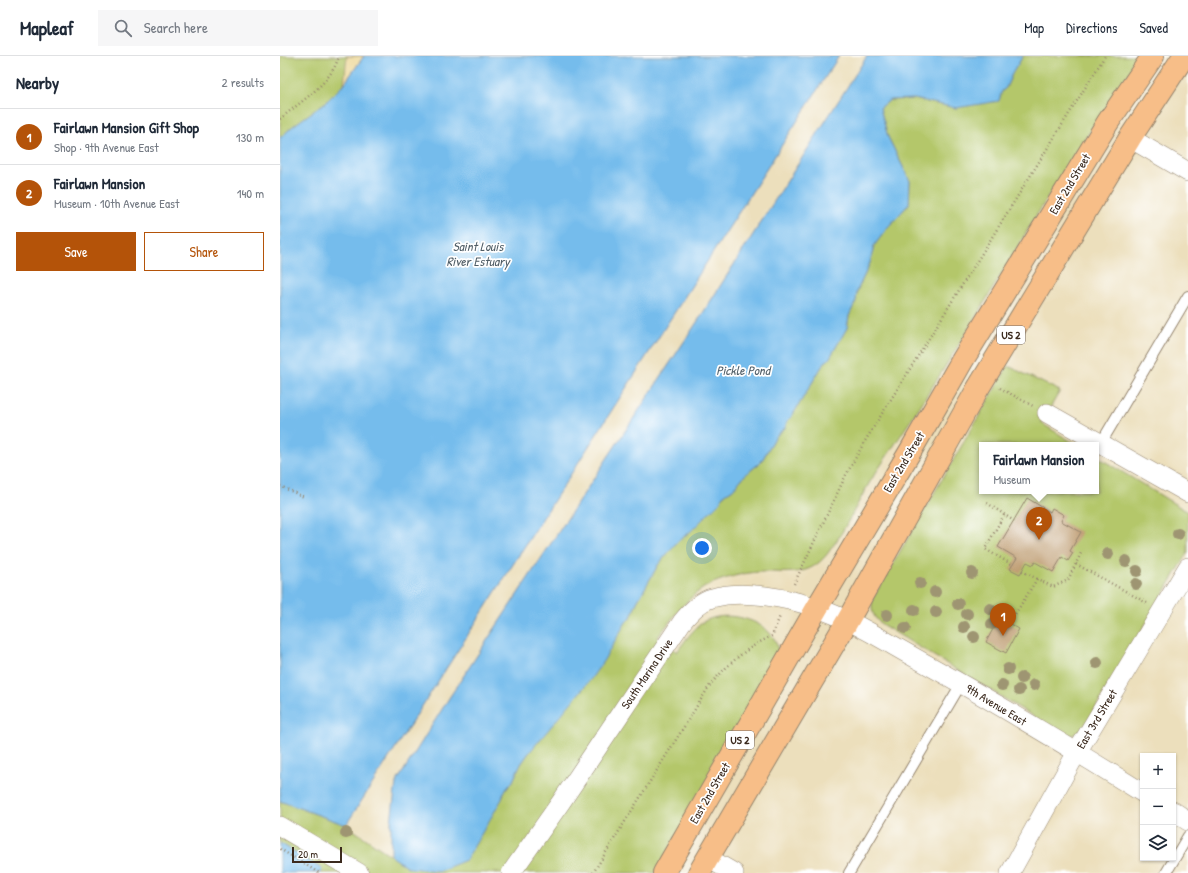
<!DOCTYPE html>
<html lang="en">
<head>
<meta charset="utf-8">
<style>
	:root { --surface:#fff; --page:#f6f6f7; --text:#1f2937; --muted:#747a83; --line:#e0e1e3; --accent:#b45309 }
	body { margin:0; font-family:"Patrick Hand",sans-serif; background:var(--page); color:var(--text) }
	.controls { position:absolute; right:12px; bottom:12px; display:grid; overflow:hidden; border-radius:0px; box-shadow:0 1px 3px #0004 }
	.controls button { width:36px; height:36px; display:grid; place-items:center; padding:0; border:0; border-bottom:1px solid var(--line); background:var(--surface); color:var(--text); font:20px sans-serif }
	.scale { position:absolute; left:12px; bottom:10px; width:50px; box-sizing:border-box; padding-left:4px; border:2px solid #3b2a1e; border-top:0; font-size:11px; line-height:14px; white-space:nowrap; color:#3b2a1e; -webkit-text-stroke:3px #fff; paint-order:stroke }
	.you { position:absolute; left:422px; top:492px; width:14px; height:14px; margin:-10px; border:3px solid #fff; border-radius:50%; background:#1a73e8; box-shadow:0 0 0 6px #1a73e833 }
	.badge { display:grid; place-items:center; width:26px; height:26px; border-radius:50%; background:var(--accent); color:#fff; font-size:13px; font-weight:700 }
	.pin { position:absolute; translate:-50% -33px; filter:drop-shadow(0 1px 2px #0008) }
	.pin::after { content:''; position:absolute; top:21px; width:14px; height:12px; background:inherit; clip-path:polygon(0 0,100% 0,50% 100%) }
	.popup { position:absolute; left:699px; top:386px; width:120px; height:52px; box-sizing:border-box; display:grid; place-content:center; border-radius:0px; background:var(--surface); filter:drop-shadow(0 1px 3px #0005); font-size:13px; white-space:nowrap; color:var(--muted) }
	.popup b { font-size:15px; color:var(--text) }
	.popup::after { content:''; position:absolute; left:50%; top:100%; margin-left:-8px; border:8px solid transparent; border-top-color:var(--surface) }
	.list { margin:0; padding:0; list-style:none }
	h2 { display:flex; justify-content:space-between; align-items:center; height:52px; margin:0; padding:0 16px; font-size:17px }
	h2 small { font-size:13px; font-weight:400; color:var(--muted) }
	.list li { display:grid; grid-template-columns:26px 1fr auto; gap:12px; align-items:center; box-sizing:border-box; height:56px; padding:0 16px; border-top:1px solid var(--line) }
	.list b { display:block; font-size:15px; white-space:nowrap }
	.list p { margin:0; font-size:13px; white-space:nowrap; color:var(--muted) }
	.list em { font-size:13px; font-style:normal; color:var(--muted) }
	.actions { display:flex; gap:8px; padding:12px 16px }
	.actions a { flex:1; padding:9px 0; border:1px solid var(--accent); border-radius:0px; text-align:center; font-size:14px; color:var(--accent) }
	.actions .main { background:var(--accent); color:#fff }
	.icon { flex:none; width:22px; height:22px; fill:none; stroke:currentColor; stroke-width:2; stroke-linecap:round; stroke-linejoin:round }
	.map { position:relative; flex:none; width:908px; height:817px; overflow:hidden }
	header { display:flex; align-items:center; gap:24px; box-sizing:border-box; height:56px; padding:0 20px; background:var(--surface); border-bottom:1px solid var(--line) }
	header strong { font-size:19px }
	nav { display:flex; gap:22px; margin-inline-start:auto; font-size:14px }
	.search { width:280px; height:36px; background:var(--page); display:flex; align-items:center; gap:10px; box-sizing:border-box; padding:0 14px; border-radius:0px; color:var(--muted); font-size:15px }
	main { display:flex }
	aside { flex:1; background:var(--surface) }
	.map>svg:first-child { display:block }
</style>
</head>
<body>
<header>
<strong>Mapleaf</strong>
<div class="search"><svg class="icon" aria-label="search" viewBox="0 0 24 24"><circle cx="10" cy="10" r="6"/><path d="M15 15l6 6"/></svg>Search here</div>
<nav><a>Map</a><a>Directions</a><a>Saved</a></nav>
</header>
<main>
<aside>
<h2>Nearby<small>2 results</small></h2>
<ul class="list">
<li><span class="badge">1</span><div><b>Fairlawn Mansion Gift Shop</b><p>Shop · 9th Avenue East</p></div><em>130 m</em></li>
<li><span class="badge">2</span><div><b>Fairlawn Mansion</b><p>Museum · 10th Avenue East</p></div><em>140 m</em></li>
</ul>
<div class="actions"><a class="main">Save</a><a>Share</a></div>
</aside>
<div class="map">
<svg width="908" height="817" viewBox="0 0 908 817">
	<rect width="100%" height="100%" fill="#fff"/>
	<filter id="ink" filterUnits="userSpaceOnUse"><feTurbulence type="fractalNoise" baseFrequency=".025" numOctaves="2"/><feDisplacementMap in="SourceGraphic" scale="8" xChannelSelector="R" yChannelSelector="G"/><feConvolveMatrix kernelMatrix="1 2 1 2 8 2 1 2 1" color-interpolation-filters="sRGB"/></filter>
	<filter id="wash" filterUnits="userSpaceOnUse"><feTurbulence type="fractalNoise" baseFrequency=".012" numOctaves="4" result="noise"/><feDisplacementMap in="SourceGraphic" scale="16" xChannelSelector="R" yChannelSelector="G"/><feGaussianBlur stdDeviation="0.9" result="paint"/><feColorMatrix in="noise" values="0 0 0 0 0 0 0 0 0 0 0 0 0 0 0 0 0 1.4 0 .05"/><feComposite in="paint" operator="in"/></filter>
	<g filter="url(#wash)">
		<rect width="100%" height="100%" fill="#ecdfbc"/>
		<!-- green -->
		<g fill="#b4c76a" stroke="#787844">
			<polygon points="0,0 84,0 64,28 46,46 13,70 0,82"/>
			<path d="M743 0H860C833 42 804 83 777 126 745 177 715 230 683 282 656 326 628 369 599 412 580 439 568 471 548 497 528 523 507 515 479 516 464 517 448 521 433 527 408 538 394 561 377 582L397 596C404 586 413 573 423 566 446 552 493 564 498 593 499 596 497 601 497 605L375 817H40L42 813 0 787V745L66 769 129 812 222 743 224 736 233 725 239 711 248 698 346 566 351 561 357 546 378 509 397 486 411 475 440 446 444 439 453 433 465 419 481 406 496 380 505 372 507 365 512 360 544 307 549 303 567 272 569 260 576 245 577 235 590 207 594 190 608 171 629 148 630 125 608 81 600 52 610 44 634 43 676 52 722 35 726 32 732 18Z"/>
			<path d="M728 310 780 335 761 367 797 389H702V435H816V400L908 456V497L803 673C796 678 793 681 784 679L603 569C593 562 590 554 593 542Z"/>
		</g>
		<!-- sand -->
		<polygon fill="#eeda9e" stroke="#94825e" points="67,0 84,0 64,28"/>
		<!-- water -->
		<g fill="#75bcec" stroke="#587385">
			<polygon points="84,0 559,0 66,769 0,745 0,82 13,70 46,46 64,28"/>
			<polygon points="587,0 743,0 732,18 726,32 722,35 719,45 676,52 634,43 610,44 600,52 608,81 630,125 629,148 608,171 594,190 590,207 577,235 576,245 569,260 567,272 549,303 544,307 512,360 507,365 505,372 496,380 481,406 465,419 453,433 444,439 440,446 411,475 397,486 378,509 357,546 351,561 346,566 324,604 311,623 248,698 239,711 233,725 224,736 222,743 186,804 159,815 129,812 111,800 111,766 116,727 169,642 421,260"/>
			<polygon points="0,787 42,813 40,817 0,817"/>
		</g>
		<g id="blocks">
			<!-- building -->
			<g fill="#c09f74">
				<polygon points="747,442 770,456 772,452 784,459 781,465 801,476 790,495 793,497 788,505 782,501 773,516 755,506 753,509 747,506 740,518 730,513 737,502 718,491"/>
				<polygon points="719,562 739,573 726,597 706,586"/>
			</g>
		</g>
	</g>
	<g filter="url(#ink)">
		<use href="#blocks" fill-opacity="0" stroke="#94846d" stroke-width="1"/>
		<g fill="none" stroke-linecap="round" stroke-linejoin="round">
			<defs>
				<g id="lane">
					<polyline points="821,387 908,240"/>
					<polyline points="569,817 681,628"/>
					<polyline points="886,817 908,780"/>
				</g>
				<g id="street">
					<polyline points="850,82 908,116"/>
					<polyline points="767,357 908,437"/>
					<polyline points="893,755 908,765"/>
					<polyline points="0,770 79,817"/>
					<polyline points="428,802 454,817"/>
					<path d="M231 817 281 746 402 566C410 556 420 545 432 542 463 533 508 542 537 552 573 564 606 586 639 604 715 646 789 691 863 737"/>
					<polyline points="730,817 797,696 908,511"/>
				</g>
				<g id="highway">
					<polyline points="384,817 537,552 631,394 682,305 828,66 873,0"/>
					<polyline points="419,817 568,564 697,334 850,82 904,0"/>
				</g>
			</defs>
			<!-- lane casing -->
			<use href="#lane" stroke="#94846d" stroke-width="12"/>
			<!-- street casing -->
			<use href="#street" stroke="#94846d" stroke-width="20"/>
			<!-- highway casing -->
			<use href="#highway" stroke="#94846d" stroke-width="24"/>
			<!-- path -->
			<g stroke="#94846d" stroke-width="2.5" stroke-dasharray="1 3" stroke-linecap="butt">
				<path d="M0 63C21 45 51 28 59 0"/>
				<polyline points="720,332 753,350"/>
				<polyline points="0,430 24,441"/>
				<polyline points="707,447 734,465"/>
				<polyline points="724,459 705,493 733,509"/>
				<polyline points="796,508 867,547"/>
				<polyline points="742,515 773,531 788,524 802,495"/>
				<polyline points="514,528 566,419 585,385 825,0"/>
				<polyline points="729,568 757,523"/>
				<polyline points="0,793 39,817"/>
				<path d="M313 817 430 629C449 607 466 592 492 580L500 560"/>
			</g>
			<!-- lane -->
			<use href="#lane" stroke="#fff" stroke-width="10"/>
			<!-- street -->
			<use href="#street" stroke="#fff" stroke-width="19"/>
			<!-- highway -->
			<use href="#highway" stroke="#f7be88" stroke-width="22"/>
		</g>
		<!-- trees -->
		<g fill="#9e9572">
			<circle cx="898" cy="478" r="6"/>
			<circle cx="828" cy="498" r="6"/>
			<circle cx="846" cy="505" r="6"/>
			<circle cx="857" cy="515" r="6"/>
			<circle cx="692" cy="517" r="6"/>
			<circle cx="640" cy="527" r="6"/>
			<circle cx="856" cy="528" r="6"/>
			<circle cx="655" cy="536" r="6"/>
			<circle cx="678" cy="548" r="6"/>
			<circle cx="710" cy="553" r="6"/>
			<circle cx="634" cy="554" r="6"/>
			<circle cx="727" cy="555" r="6"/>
			<circle cx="656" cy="556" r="6"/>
			<circle cx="687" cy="558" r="6"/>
			<circle cx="607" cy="559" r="6"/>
			<circle cx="712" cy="568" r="6"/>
			<circle cx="684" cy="571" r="6"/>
			<circle cx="625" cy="572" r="6"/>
			<circle cx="694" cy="581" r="6"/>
			<circle cx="817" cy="607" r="6"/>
			<circle cx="728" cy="613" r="6"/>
			<circle cx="742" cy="622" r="6"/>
			<circle cx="722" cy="629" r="6"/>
			<circle cx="754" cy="629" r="6"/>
			<circle cx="739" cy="634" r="6"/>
			<circle cx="66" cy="777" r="6"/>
		</g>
	</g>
	<g text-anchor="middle" stroke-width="3.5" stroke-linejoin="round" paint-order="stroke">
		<!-- shield labels -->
		<g fill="#fff" stroke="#766a62" stroke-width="1">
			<rect x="717" y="270" width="28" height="18" rx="3"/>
			<rect x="446" y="675" width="28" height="18" rx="3"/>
		</g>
		<g font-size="11" font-weight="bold" fill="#3b2a1e">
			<text x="731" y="283">US 2</text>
			<text x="460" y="688">US 2</text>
		</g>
		<!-- street labels -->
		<g font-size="12" fill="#3b2a1e" stroke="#fff">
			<text transform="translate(790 128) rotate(-59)" y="4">East 2nd Street</text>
			<text transform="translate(624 406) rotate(-59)" y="4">East 2nd Street</text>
			<text transform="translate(367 618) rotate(-56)" y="4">South Marina Drive</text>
			<text transform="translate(716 649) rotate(31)" y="4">9th Avenue East</text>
			<text transform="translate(817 663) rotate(-59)" y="4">East 3rd Street</text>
			<text transform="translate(430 737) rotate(-60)" y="4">East 2nd Street</text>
		</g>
		<!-- water labels -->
		<g font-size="13" font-style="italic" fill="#4f5d66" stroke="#fff">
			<text x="198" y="195">Saint Louis<tspan x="198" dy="15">River Estuary</tspan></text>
			<text x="463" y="319">Pickle Pond</text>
		</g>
	</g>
</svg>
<div class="controls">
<button>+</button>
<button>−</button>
<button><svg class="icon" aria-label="layers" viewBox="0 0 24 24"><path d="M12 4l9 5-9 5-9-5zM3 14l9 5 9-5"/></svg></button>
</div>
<div class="scale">20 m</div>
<div class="you"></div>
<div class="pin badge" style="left:723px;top:580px">1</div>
<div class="pin badge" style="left:759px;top:484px">2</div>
<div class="popup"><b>Fairlawn Mansion</b>Museum</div>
</div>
</main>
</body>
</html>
